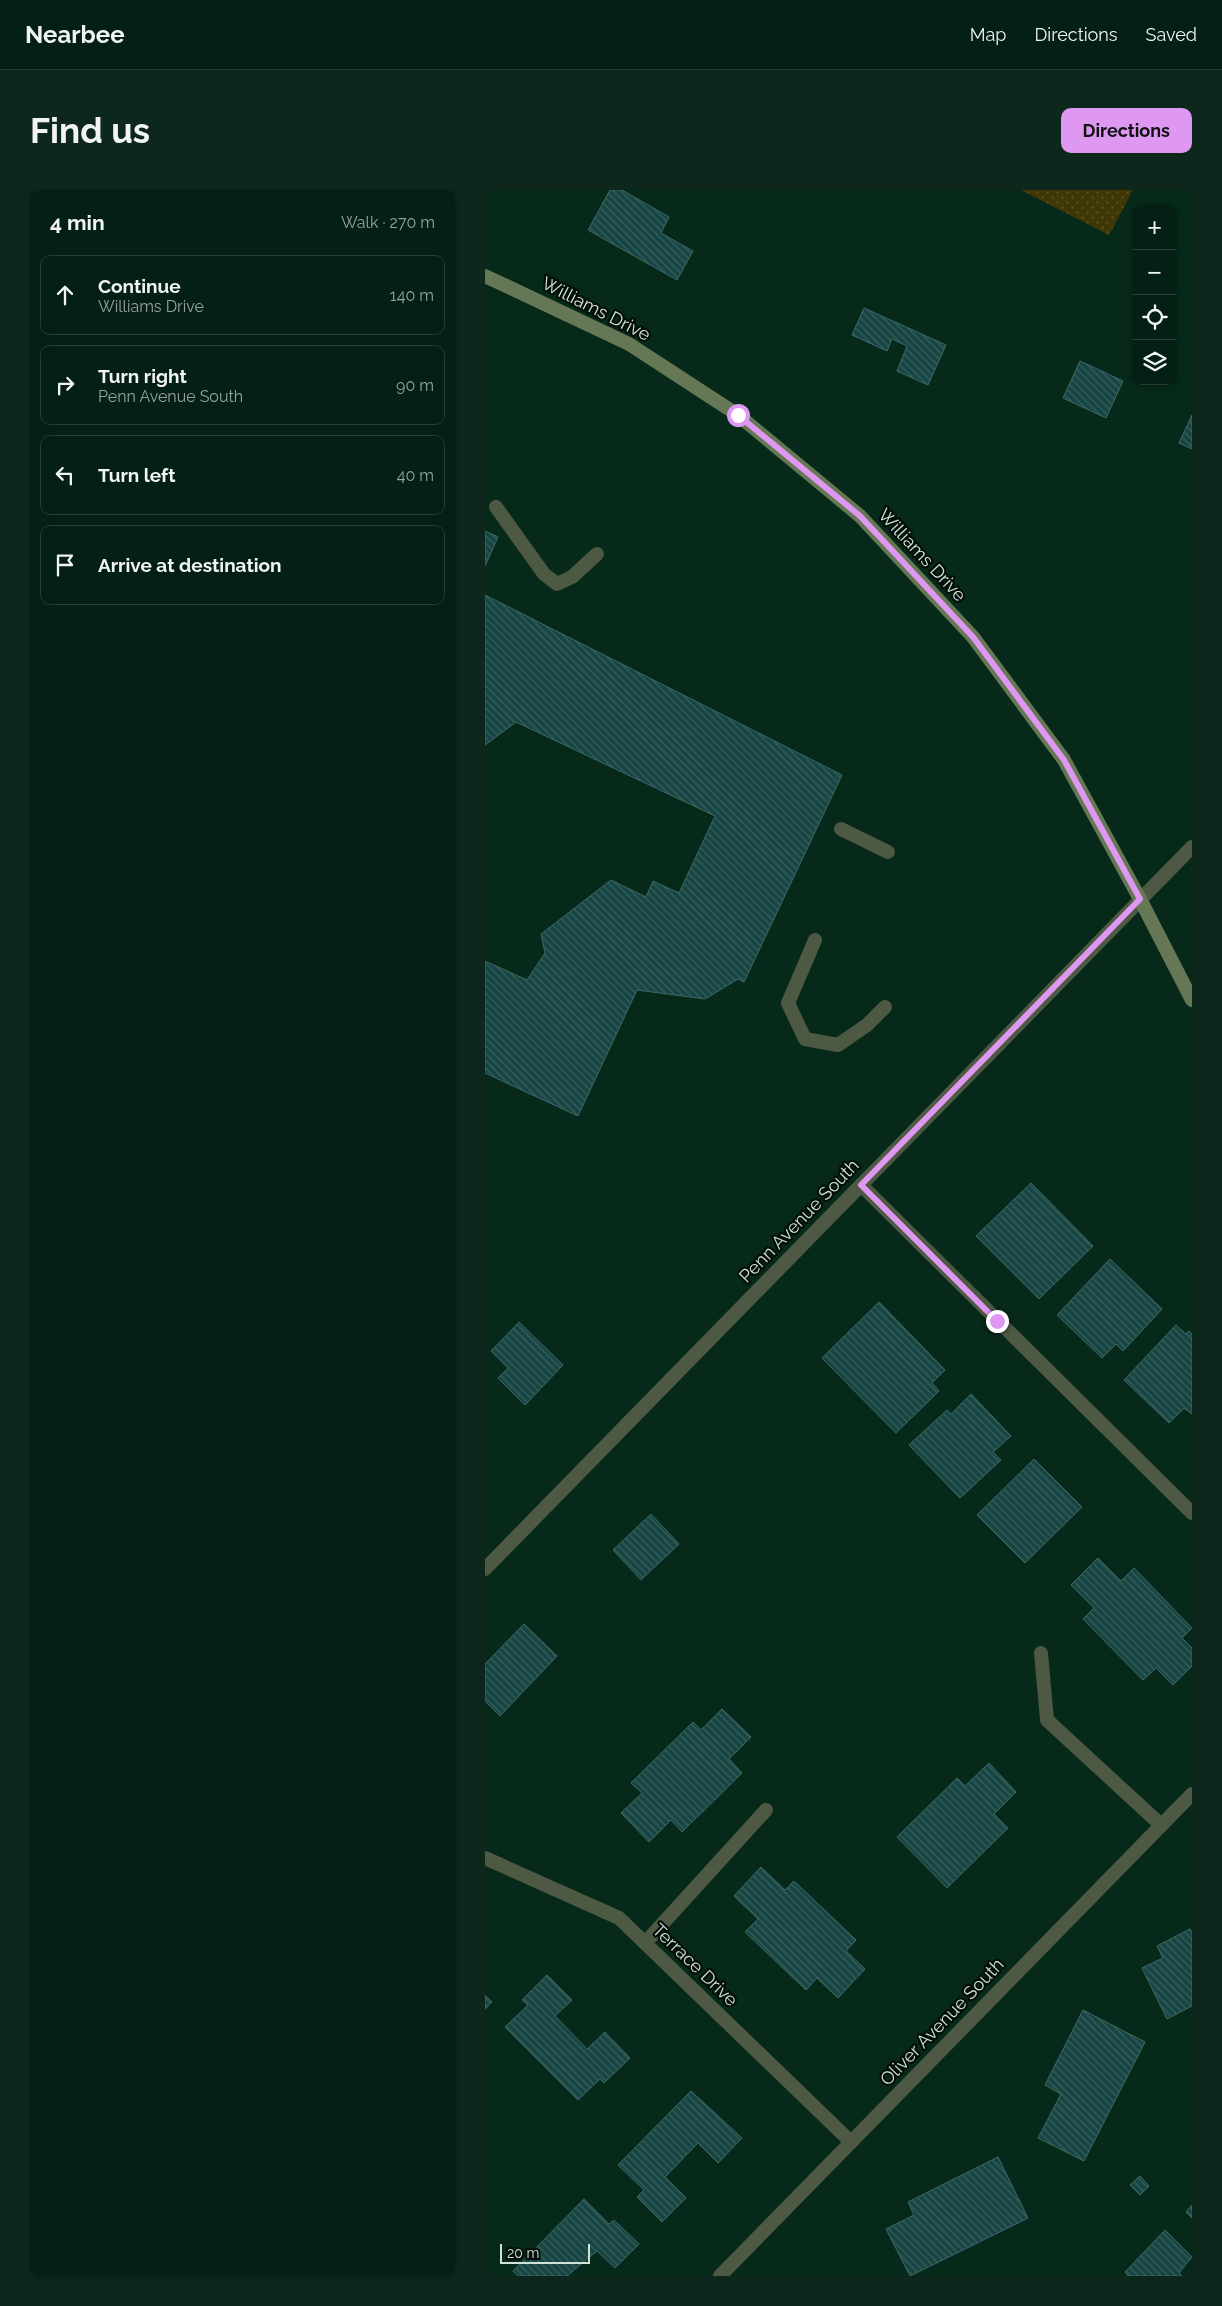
<!DOCTYPE html>
<html lang="en">
<head>
<meta charset="utf-8">
<style>
	:root { --surface:#041f14; --page:#0d271d; --text:#f1f3f6; --muted:#97a2a0; --line:#253d34; --accent:#de98f2 }
	body { margin:0; font-family:Raleway,sans-serif; background:var(--page); color:var(--text) }
	.controls { position:absolute; right:15px; top:15px; display:grid; overflow:hidden; border-radius:10px; box-shadow:0 1px 4px #0004 }
	.controls button { width:45px; height:45px; display:grid; place-items:center; padding:0; border:0; border-bottom:1px solid var(--line); background:var(--surface); color:var(--text); font:25px sans-serif }
	.scale { position:absolute; left:15px; bottom:12px; width:90px; box-sizing:border-box; padding-left:5px; border:2px solid #d0e2d8; border-top:0; font-size:14px; line-height:18px; white-space:nowrap; color:#d0e2d8; -webkit-text-stroke:4px #030e08; paint-order:stroke }
	.stop { position:absolute; width:15px; height:15px; margin:-11px; border:4px solid #de98f2; border-radius:50%; background:#fff }
	.stop.end { background:#de98f2; border-color:#fff; box-shadow:0 1px 5px #0008 }
	.list { margin:0; padding:0; list-style:none }
	h2 { display:flex; justify-content:space-between; align-items:center; height:65px; margin:0; padding:0 20px; font-size:21px }
	h2 small { font-size:16px; font-weight:400; color:var(--muted) }
	.list li { display:grid; grid-template-columns:32px 1fr auto; gap:15px; align-items:center; box-sizing:border-box; height:80px; margin:0 10px 10px; padding:0 10px; border:1px solid var(--line); border-radius:10px }
	.list b { display:block; font-size:19px; white-space:nowrap }
	.list p { margin:0; font-size:16px; white-space:nowrap; color:var(--muted) }
	.list em { font-size:16px; font-style:normal; color:var(--muted) }
	.icon { flex:none; width:28px; height:28px; fill:none; stroke:currentColor; stroke-width:2; stroke-linecap:round; stroke-linejoin:round }
	.map { position:relative; flex:none; width:707px; height:2086px; overflow:hidden; border-radius:10px }
	header { display:flex; align-items:center; gap:30px; box-sizing:border-box; height:70px; padding:0 25px; background:var(--surface); border-bottom:1px solid var(--line) }
	header strong { font-size:24px }
	nav { display:flex; gap:28px; margin-inline-start:auto; font-size:18px }
	.intro { display:flex; align-items:center; justify-content:space-between; box-sizing:border-box; height:120px; padding:0 30px }
	h1 { margin:0; font-size:35px }
	.button { padding:12px 22px; border-radius:10px; background:var(--accent); color:#111; font-size:18px; font-weight:700 }
	main { display:flex; gap:30px; padding:0 30px }
	aside { flex:1; background:var(--surface); border-radius:10px; box-shadow:0 1px 4px #0004 }
	.map>svg:first-child { display:block }
</style>
</head>
<body>
<header>
<strong>Nearbee</strong>
<nav><a>Map</a><a>Directions</a><a>Saved</a></nav>
</header>
<div class="intro"><h1>Find us</h1><a class="button">Directions</a></div>
<main>
<aside>
<h2>4 min<small>Walk · 270 m</small></h2>
<ul class="list">
<li><svg class="icon" aria-label="ahead" viewBox="0 0 24 24"><path d="M12 20V5M6 11l6-6 6 6"/></svg><div><b>Continue</b><p>Williams Drive</p></div><em>140 m</em></li>
<li><svg class="icon" aria-label="right" viewBox="0 0 24 24"><path d="M7 20v-9h11M14 6l5 5-5 5"/></svg><div><b>Turn right</b><p>Penn Avenue South</p></div><em>90 m</em></li>
<li><svg class="icon" aria-label="left" viewBox="0 0 24 24"><path d="M17 20v-9H6M10 6l-5 5 5 5"/></svg><div><b>Turn left</b></div><em>40 m</em></li>
<li><svg class="icon" aria-label="arrive" viewBox="0 0 24 24"><path d="M6 21V4h12l-3 4 3 4H6"/></svg><div><b>Arrive at destination</b></div></li>
</ul>
</aside>
<div class="map">
<svg width="707" height="2086" viewBox="0 0 707 2086">
	<defs>
		<pattern id="grass-dots" width="8" height="8" patternUnits="userSpaceOnUse" patternTransform="scale(1.25)"><rect width="8" height="8" fill="#403707"/><path d="M2 2h.1M6 6h.1" fill="none" stroke="#5b542a" stroke-width="1.8" stroke-linecap="round"/></pattern>
		<pattern id="building-back-hatch" width="6" height="6" patternUnits="userSpaceOnUse" patternTransform="scale(1.25)"><rect width="6" height="6" fill="#164544"/><path d="M-1 5l2 2M0 0l6 6M5-1l2 2" fill="none" stroke="#37605e"/></pattern>
	</defs>
	<rect width="100%" height="100%" fill="#06291a"/>
	<!-- grass -->
	<polygon fill="url(#grass-dots)" points="536,0 648,0 624,45"/>
	<!-- building -->
	<g fill="url(#building-back-hatch)" stroke="#3e6968">
		<polygon points="125,0 137,0 184,27 176,43 208,61 192,90 103,40"/>
		<polygon points="379,118 461,155 443,195 412,181 422,156 407,149 402,161 367,145"/>
		<polygon points="595,171 638,191 621,228 578,208"/>
		<polygon points="707,225 707,259 694,253"/>
		<polygon points="0,341 13,347 0,376"/>
		<polygon points="0,405 357,585 259,792 253,789 220,809 152,800 93,926 0,883 0,771 42,790 60,763 56,744 126,690 161,707 168,691 194,703 230,626 31,532 0,555"/>
		<polygon points="546,993 608,1056 554,1109 491,1046"/>
		<polygon points="625,1069 677,1119 638,1161 631,1154 617,1168 572,1125"/>
		<polygon points="394,1112 460,1180 447,1193 454,1201 411,1243 337,1168"/>
		<polygon points="34,1132 78,1175 40,1215 13,1188 23,1178 6,1161"/>
		<polygon points="691,1135 701,1144 704,1141 707,1144 707,1224 699,1218 684,1233 639,1190"/>
		<polygon points="486,1204 526,1246 508,1262 516,1270 475,1308 424,1255 462,1220 466,1224"/>
		<polygon points="549,1269 597,1317 540,1373 492,1325"/>
		<polygon points="166,1324 194,1354 156,1390 128,1360"/>
		<polygon points="613,1368 636,1391 649,1378 707,1438 697,1448 707,1458 707,1476 688,1495 671,1478 658,1490 598,1429 609,1418 586,1395"/>
		<polygon points="39,1434 72,1466 15,1526 0,1511 0,1474"/>
		<polygon points="237,1519 266,1547 244,1569 257,1583 197,1642 186,1630 164,1652 136,1623 157,1603 146,1593 208,1532 216,1540"/>
		<polygon points="504,1573 531,1602 509,1624 523,1638 462,1698 412,1647 472,1588 480,1596"/>
		<polygon points="276,1677 300,1700 309,1691 371,1750 361,1761 380,1779 353,1808 332,1788 321,1800 260,1742 273,1729 249,1706"/>
		<polygon points="705,1739 707,1743 707,1816 682,1829 657,1778 678,1768 672,1756"/>
		<polygon points="62,1785 87,1810 70,1826 102,1859 120,1842 145,1868 119,1893 115,1889 93,1910 20,1837 43,1815 37,1810"/>
		<polygon points="0,1805 7,1812 0,1819"/>
		<polygon points="598,1820 660,1852 599,1971 553,1948 576,1904 560,1895"/>
		<polygon points="206,1901 257,1948 233,1973 213,1953 180,1987 201,2008 177,2032 152,2007 159,2000 133,1975"/>
		<polygon points="513,1967 543,2028 425,2086 401,2039 429,2025 423,2012"/>
		<polygon points="655,1986 664,1996 655,2005 645,1995"/>
		<polygon points="99,2009 124,2034 129,2030 154,2054 130,2078 112,2061 82,2086 33,2086 28,2081"/>
		<polygon points="707,2015 707,2028 701,2022"/>
		<polygon points="680,2040 707,2067 694,2083 697,2086 643,2086 640,2082"/>
	</g>
	<g fill="none" stroke-linecap="round" stroke-linejoin="round">
		<!-- service -->
		<g stroke="#4d5943" stroke-width="14">
			<polyline points="11,317 59,384 72,394 87,387 112,364"/>
			<polyline points="356,639 403,662"/>
			<polyline points="330,750 303,813 320,849 353,855 382,835 400,817"/>
			<polyline points="556,1463 562,1530 676,1635"/>
			<polyline points="160,1753 281,1620"/>
		</g>
		<!-- minor -->
		<g stroke="#4d5943" stroke-width="14">
			<polyline points="376,995 707,1323"/>
			<polyline points="0,1379 707,657"/>
			<polyline points="0,1668 134,1728 366,1952"/>
			<polyline points="235,2086 707,1604"/>
		</g>
		<!-- secondary -->
		<polyline stroke="#657754" stroke-width="14" points="0,86 144,154 253,225 375,326 488,447 579,570 655,709 707,810"/>
	</g>
	<g fill="none" stroke-linecap="round" stroke-linejoin="round">
		<!-- route -->
		<polyline stroke="#de98f2" stroke-width="6" points="253,225 375,326 488,447 579,570 655,709 376,995 512,1131"/>
	</g>
	<g text-anchor="middle" stroke-width="4.5" stroke-linejoin="round" paint-order="stroke">
		<!-- street labels -->
		<g font-size="18" fill="#d0e2d8" stroke="#030e08">
			<text transform="translate(111 119) rotate(27)" y="6">Williams Drive</text>
			<text transform="translate(437 365) rotate(47)" y="6">Williams Drive</text>
			<text transform="translate(314 1031) rotate(-46)" y="6">Penn Avenue South</text>
			<text transform="translate(210 1775) rotate(44)" y="6">Terrace Drive</text>
			<text transform="translate(457 1832) rotate(-46)" y="6">Oliver Avenue South</text>
		</g>
	</g>
</svg>
<div class="controls">
<button>+</button>
<button>−</button>
<button><svg class="icon" aria-label="locate" viewBox="0 0 24 24"><circle cx="12" cy="12" r="6"/><path d="M12 2v4M12 18v4M2 12h4M18 12h4"/></svg></button>
<button><svg class="icon" aria-label="layers" viewBox="0 0 24 24"><path d="M12 4l9 5-9 5-9-5zM3 14l9 5 9-5"/></svg></button>
</div>
<div class="scale">20 m</div>
<div class="stop" style="left:253px;top:225px"></div>
<div class="stop end" style="left:512px;top:1131px"></div>
</div>
</main>
</body>
</html>
